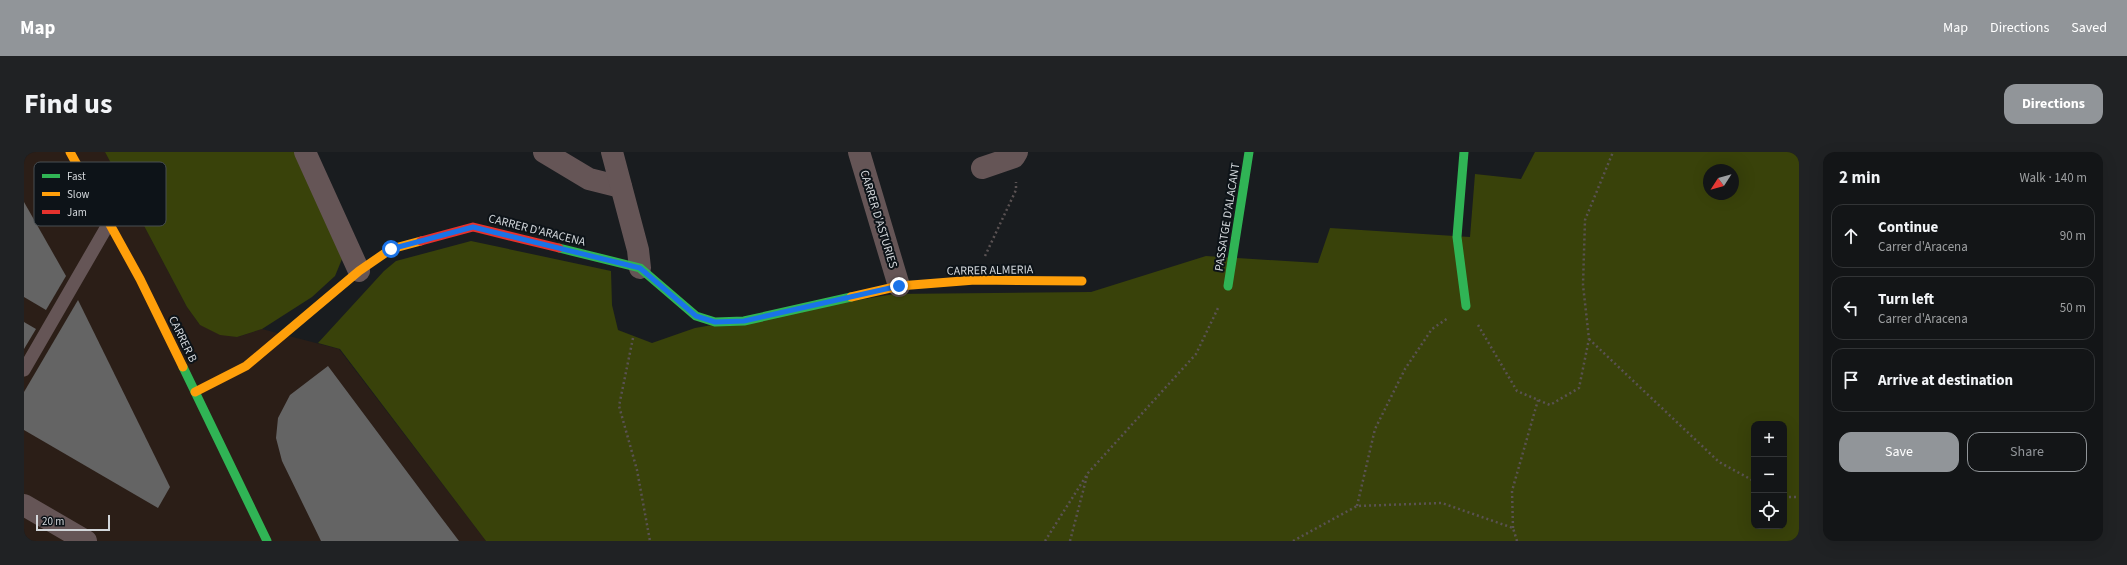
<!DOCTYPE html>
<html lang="en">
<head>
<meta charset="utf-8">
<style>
	:root { --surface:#131517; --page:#202224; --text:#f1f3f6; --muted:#9d9fa1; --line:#323436; --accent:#919599 }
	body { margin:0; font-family:"Source Sans 3",sans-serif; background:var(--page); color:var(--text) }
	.controls { position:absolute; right:12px; bottom:12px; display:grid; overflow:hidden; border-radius:8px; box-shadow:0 4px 16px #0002 }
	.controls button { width:36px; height:36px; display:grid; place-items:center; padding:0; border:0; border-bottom:1px solid var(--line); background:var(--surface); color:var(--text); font:20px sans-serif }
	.compass { position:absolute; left:1679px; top:12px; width:36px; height:36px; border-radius:50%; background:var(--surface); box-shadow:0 4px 16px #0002; rotate:234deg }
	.scale { position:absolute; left:12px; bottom:10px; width:74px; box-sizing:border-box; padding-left:4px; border:2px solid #d2d6da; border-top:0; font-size:11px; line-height:14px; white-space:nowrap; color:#d2d6da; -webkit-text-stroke:3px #0d1318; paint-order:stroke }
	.stop { position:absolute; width:12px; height:12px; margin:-9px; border:3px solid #1a73e8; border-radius:50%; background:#fff }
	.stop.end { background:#1a73e8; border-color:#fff; box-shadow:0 1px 4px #0008 }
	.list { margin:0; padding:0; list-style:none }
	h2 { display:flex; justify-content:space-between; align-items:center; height:52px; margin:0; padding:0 16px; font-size:17px }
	h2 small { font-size:13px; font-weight:400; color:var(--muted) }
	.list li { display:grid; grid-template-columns:26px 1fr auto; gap:12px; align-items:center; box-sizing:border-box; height:64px; margin:0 8px 8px; padding:0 8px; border:1px solid var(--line); border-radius:12px }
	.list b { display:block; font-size:15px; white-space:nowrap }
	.list p { margin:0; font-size:13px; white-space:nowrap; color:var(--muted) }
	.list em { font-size:13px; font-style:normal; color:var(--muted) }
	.actions { display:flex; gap:8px; padding:12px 16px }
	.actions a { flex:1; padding:9px 0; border:1px solid var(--accent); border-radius:12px; text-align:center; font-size:14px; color:var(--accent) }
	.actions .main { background:var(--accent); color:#fff }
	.icon { flex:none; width:22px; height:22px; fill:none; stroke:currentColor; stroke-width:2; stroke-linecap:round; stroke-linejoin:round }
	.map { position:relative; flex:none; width:1775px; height:389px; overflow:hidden; border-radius:12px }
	header { display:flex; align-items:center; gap:24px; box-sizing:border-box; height:56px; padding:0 20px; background:var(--accent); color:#fff }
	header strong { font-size:19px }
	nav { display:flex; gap:22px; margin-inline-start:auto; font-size:14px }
	.intro { display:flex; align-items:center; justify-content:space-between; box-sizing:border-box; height:96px; padding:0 24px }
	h1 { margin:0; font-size:28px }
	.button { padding:10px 18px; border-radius:12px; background:var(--accent); color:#fff; font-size:14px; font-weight:700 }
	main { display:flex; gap:24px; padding:0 24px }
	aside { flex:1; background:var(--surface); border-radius:12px; box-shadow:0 4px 16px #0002 }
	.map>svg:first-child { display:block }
</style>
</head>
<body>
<header>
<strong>Map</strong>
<nav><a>Map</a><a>Directions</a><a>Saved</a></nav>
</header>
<div class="intro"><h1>Find us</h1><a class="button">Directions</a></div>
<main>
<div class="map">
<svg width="1775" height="389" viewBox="0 0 1775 389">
	<rect width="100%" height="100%" fill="#191c1f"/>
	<!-- industrial -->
	<polygon fill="#2b1e17" points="0,0 81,0 163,155 176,173 213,185 238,177 315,197 462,389 0,389"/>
	<!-- green -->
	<g fill="#39420a" fill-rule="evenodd">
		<polygon points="81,0 272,0 318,107 311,124 288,145 238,177 213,185 196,183 176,173 163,155"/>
		<path d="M1511 0H1775V389H462L316 197 294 191 360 119 372 109 447 89 587 119 588 153 594 178 628 191 671 176 870 142 1067 140 1182 104 1294 111 1306 76 1446 85 1451 22 1497 27ZM1685 18H1709V42H1685ZM1730 272H1760V374H1730Z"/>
	</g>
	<!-- building -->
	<g fill="#646464">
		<polygon points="0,50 42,124 22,158 0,145"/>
		<polygon points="54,148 146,335 134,356 0,278 0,240"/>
		<polygon points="0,170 12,177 0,197"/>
		<polygon points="304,214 413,360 435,389 297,389 258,309 252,286 254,266 266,243"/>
	</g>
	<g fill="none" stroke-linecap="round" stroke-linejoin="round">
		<!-- path -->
		<g stroke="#5a5253" stroke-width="2.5" stroke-dasharray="2 3" stroke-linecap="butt">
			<polyline points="961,104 992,38 992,30"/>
			<polyline points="1454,173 1493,239 1526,253 1555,236 1565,187 1559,133 1561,68 1589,0"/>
			<polyline points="609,186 595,254 613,318 626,389"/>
			<polyline points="1565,187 1695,310 1730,329"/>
			<polyline points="1760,345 1775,345"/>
			<polyline points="1333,354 1351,277 1381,217 1408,177 1424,166"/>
			<polyline points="1489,376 1488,339 1514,248"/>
			<polyline points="1021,389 1064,321 1172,202 1195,154"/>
			<polyline points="1046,389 1063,324"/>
			<polyline points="1269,389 1333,354 1418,351 1489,376 1493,389"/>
		</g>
		<!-- lane -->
		<polyline stroke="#655556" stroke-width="13" points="0,218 85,71"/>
		<!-- street -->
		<g stroke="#655556" stroke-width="22">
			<polyline points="281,0 335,119"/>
			<polyline points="520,0 565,27 597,35"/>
			<polyline points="588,0 614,98 616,116"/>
			<polyline points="835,0 875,134"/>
			<polyline points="958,16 990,5 993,0"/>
			<polyline points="0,353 62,389"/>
		</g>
		<!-- fast -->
		<g stroke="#30b455" stroke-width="9">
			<polyline points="1440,0 1433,85 1442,154"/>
			<polyline points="535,96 616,116 672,164 691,170 720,169 827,145"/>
			<polyline points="1204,134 1225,0"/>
			<polyline points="159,215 243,389"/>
		</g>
		<!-- slow -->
		<g stroke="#ff9f0a" stroke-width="9">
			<polyline points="46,0 116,127 159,215"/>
			<polyline points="827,145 875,134 951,128 1058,129"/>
			<polyline points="171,240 222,214 335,119 367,97 397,89"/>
		</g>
		<!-- jam -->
		<polyline stroke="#e5322d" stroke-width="9" points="397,89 449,75 535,96"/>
	</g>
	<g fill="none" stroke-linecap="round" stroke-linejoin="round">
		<!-- route -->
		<polyline stroke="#1a73e8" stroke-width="5" points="367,97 449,75 616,116 672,164 691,170 720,169 875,134"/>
	</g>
	<g text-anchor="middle" stroke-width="4" stroke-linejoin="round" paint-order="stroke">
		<!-- street labels -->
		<g font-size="12" fill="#d2d6da" stroke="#0d1318">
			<text transform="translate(1203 65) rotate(-81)" y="4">PASSATGE D'ALACANT</text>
			<text transform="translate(855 67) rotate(73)" y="4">CARRER D'ASTURIES</text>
			<text transform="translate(513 78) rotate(14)" y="4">CARRER D'ARACENA</text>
			<text transform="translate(966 118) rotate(-1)" y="4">CARRER ALMERIA</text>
			<text transform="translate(159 187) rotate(64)" y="4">CARRER B</text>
		</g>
	</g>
	<!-- legend -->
	<rect x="10" y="10" width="132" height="64" rx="6" fill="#0d1318" stroke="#484e52" stroke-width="1"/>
	<rect x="18" y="22" width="18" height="4" fill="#30b455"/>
	<rect x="18" y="40" width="18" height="4" fill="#ff9f0a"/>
	<rect x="18" y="58" width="18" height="4" fill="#e5322d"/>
	<g font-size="11" fill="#d2d6da">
		<text x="43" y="28">Fast</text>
		<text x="43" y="46">Slow</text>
		<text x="43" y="64">Jam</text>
	</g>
</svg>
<div class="controls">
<button>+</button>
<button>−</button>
<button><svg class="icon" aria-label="locate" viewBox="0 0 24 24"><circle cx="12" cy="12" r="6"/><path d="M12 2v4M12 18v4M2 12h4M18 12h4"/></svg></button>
</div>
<svg class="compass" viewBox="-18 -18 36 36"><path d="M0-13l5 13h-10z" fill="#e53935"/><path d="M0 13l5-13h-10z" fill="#9d9fa1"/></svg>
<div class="scale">20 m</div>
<div class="stop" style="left:367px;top:97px"></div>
<div class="stop end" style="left:875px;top:134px"></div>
</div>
<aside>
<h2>2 min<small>Walk · 140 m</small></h2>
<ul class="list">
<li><svg class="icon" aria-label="ahead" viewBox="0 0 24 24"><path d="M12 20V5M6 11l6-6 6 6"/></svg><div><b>Continue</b><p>Carrer d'Aracena</p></div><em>90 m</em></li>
<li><svg class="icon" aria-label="left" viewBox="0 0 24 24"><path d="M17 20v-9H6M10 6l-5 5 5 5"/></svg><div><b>Turn left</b><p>Carrer d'Aracena</p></div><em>50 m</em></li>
<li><svg class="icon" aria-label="arrive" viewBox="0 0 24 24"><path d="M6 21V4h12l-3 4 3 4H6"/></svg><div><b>Arrive at destination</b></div></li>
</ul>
<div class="actions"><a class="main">Save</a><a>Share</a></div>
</aside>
</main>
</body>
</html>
